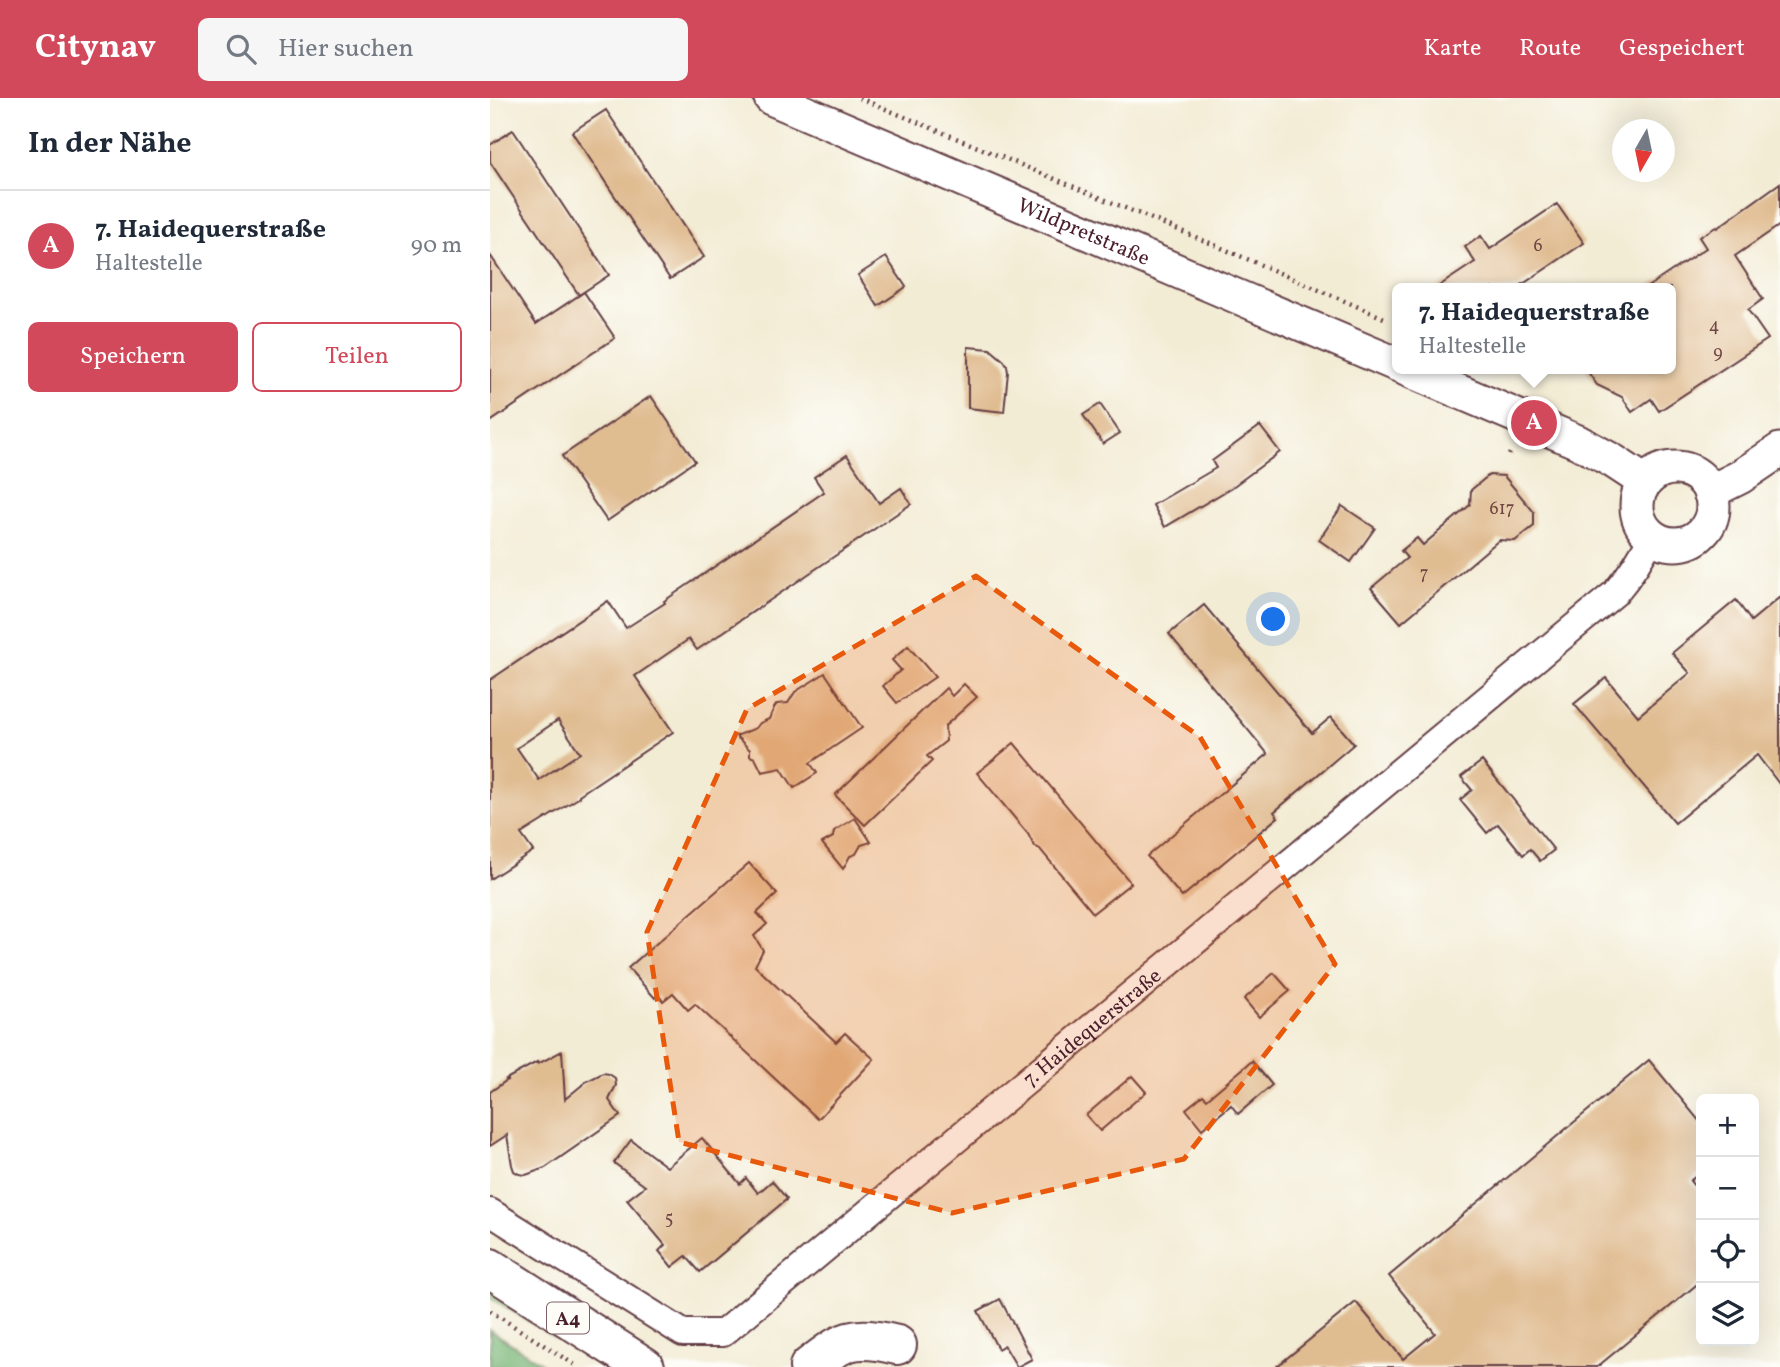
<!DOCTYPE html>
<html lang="de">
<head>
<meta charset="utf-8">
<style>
	:root { --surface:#fff; --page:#f6f6f7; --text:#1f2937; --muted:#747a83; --line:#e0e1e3; --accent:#d1495b }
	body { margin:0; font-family:Vollkorn,serif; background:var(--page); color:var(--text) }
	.controls { position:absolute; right:21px; bottom:21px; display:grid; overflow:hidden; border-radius:10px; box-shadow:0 7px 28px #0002 }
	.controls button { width:63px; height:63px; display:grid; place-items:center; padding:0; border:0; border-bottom:2px solid var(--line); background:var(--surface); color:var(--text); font:35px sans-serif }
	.compass { position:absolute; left:1122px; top:21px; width:63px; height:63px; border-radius:50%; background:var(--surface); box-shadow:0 7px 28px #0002; rotate:189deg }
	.you { position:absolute; left:784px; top:522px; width:24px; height:24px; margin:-18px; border:5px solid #fff; border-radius:50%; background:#1a73e8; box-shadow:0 0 0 10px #1a73e833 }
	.badge { display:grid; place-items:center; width:46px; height:46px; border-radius:50%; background:var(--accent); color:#fff; font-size:23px; font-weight:700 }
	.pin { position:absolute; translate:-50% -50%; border:4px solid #fff; box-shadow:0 2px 7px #0006 }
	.popup { position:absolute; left:902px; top:185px; width:284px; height:91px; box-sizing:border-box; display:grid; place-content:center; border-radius:10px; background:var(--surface); filter:drop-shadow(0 2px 5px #0005); font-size:23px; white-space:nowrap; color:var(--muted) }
	.popup b { font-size:26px; color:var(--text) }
	.popup::after { content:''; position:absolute; left:50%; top:100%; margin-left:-14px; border:14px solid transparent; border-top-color:var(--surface) }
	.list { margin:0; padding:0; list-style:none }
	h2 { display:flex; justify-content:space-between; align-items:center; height:91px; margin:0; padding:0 28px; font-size:30px }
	h2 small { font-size:23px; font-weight:400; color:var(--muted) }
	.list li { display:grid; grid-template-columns:46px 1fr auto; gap:21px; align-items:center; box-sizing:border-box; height:112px; padding:0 28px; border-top:2px solid var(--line) }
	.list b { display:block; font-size:26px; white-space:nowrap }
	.list p { margin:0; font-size:23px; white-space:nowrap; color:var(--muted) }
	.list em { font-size:23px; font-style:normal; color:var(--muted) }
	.actions { display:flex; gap:14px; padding:21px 28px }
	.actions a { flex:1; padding:16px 0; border:2px solid var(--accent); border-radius:10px; text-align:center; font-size:24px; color:var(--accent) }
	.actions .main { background:var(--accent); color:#fff }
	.icon { flex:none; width:38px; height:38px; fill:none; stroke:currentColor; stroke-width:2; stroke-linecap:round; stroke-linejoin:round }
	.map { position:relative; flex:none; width:1290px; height:1269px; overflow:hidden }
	header { display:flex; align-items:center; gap:42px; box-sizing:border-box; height:98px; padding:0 35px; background:var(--accent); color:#fff }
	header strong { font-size:33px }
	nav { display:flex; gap:38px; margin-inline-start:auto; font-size:24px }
	.search { width:490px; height:63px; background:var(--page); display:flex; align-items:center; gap:18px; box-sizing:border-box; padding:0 24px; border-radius:10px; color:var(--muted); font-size:26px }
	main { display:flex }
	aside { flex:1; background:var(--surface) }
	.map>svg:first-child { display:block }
</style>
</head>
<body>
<header>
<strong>Citynav</strong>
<div class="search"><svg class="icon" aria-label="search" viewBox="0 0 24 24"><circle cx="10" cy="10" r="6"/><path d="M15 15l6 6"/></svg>Hier suchen</div>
<nav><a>Karte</a><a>Route</a><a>Gespeichert</a></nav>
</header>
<main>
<aside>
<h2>In der Nähe<small></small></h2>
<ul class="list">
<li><span class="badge">A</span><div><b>7. Haidequerstraße</b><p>Haltestelle</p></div><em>90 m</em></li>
</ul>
<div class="actions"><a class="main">Speichern</a><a>Teilen</a></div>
</aside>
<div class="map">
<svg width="1290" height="1269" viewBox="0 0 1290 1269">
	<rect width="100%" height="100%" fill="#fdfcf7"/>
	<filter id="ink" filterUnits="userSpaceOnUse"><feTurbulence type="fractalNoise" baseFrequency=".0143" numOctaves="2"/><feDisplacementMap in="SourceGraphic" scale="14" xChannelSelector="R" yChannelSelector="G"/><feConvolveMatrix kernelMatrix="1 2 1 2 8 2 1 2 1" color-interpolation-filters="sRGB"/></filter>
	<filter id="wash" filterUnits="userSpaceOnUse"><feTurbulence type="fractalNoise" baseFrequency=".00686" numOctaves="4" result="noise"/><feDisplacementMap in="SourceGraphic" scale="28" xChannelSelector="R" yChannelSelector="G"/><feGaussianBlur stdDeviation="1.57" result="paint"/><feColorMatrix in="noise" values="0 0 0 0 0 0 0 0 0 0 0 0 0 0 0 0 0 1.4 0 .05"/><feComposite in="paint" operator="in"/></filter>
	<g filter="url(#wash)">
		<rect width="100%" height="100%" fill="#f3ecd5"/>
		<!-- green -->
		<polygon fill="#95d58b" stroke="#707a5b" stroke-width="2" points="0,1190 89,1247 90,1250 83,1251 0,1199"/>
		<!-- forest -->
		<polygon fill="#78b677" stroke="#616a51" stroke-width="2" points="0,1232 57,1269 0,1269"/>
		<g id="blocks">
			<!-- building -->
			<g fill="#e0bc91" fill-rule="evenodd">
				<polygon points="116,12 214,159 180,181 82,34"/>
				<polygon points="23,32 119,177 89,197 0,64 0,47"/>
				<polygon points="1290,85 1290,127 1245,158 1273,201 1258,212 1278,241 1169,313 1161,301 1142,314 1132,299 1107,287 1096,271 1180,271 1180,190 1156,190 1216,150 1209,139 1226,129 1227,130"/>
				<polygon points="1067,106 1094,145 1027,190 946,190 985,164 975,149 991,138 1000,151"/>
				<polygon points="0,157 46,226 94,194 125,240 0,324"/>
				<polygon points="396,159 416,189 388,208 368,177"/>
				<polygon points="478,249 500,251 514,263 517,268 518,274 514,314 478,310"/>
				<polygon points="161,298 205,363 117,423 72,358"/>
				<polygon points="610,306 630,335 613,346 593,317"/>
				<polygon points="770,328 790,354 741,390 675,429 663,407 726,370 722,363"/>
				<path d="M357 357 389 405 411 390 421 406 207 552 199 541 145 578 183 634 89 697 90 699 31 736 43 753 0 781V582L118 503 136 530 175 505 174 503 334 394 324 379ZM68 622 90 655 49 682 27 650Z"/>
				<polygon points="999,377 1014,378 1044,414 1044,428 1025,443 1009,442 911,525 881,490 917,460 911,453 927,440 933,447 980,407 981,392"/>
				<polygon points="852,408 885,430 861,464 829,442"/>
				<polygon points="1290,499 1290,687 1267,657 1185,725 1084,606 1116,580 1148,618 1200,575 1182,555 1246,502 1261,523"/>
				<polygon points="714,507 822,635 841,619 864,646 784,714 788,719 692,799 657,758 778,656 679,536"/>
				<polygon points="418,548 445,579 407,605 393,588 411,572 402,562"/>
				<polygon points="335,575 372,630 320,665 327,675 304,690 291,670 272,674 265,660 260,658 260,652 246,638 266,630 270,625 279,621 284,610 287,606 298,605 305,594"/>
				<polygon points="474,586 487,599 455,628 456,643 437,658 442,663 375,727 345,697 456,590 462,598"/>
				<polygon points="524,645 641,785 603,815 550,751 544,748 538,736 487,675"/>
				<polygon points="992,663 1064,752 1050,763 1040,751 1033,757 1008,726 997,735 970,702 982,692 971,679"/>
				<polygon points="365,720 381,744 371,747 366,756 360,758 353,771 332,745 343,739 344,733"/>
				<polygon points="259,765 287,796 267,815 277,826 264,838 273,852 265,868 346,944 355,935 384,961 328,1021 205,906 198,912 183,895 173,903 168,897 165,900 138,870"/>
				<polygon points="784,875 800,893 769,919 754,901"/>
				<polygon points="72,953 75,1001 97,983 113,975 119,976 125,980 126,987 119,1002 130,1018 55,1070 36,1077 29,1076 24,1073 22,1067 17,1037 0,1048 0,994 17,982 16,981 47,964 48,966"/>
				<polygon points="1159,962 1211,1025 1211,1074 1200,1083 1211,1096 1211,1183 1107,1269 786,1269 866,1204 913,1261 945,1235 899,1178"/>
				<polygon points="762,963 782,987 748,1016 741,1007 712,1031 696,1011 713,997 717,1001"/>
				<polygon points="642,978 656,994 610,1033 596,1017"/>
				<polygon points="212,1040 250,1086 256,1080 268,1095 282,1083 297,1101 210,1174 196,1158 182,1169 169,1153 175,1147 137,1102 155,1088 124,1065 141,1042 177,1069"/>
				<polygon points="510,1201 542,1261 527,1269 514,1247 508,1251 488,1213"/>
			</g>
		</g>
	</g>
	<g filter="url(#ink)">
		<use href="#blocks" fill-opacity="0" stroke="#633e44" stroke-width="2"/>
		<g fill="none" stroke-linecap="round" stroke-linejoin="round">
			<defs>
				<g id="minor">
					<path id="s1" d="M0 1114 193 1235H233L1125 495C1140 477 1152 459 1162 438"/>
				</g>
				<g id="major">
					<path id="s2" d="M281 0 908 267"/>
					<polyline points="916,271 1088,344 1123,363 1155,384"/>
					<circle cx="1185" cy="408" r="38"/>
					<polyline points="1220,394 1250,379 1290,352"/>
				</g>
				<g id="highway">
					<polyline points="0,1170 155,1269"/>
					<path d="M319 1269C354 1242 362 1236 407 1247"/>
				</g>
			</defs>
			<!-- minor casing -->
			<use href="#minor" stroke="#633e44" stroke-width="30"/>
			<!-- major casing -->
			<use href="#major" stroke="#633e44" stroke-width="37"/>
			<!-- highway casing -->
			<use href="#highway" stroke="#633e44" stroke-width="42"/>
			<!-- path -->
			<g stroke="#633e44" stroke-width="4.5" stroke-dasharray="2 5" stroke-linecap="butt">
				<polyline points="369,0 720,145 894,220"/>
				<polyline points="1019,357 1021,353"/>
				<polyline points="0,1213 88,1269"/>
			</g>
			<!-- minor -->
			<use href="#minor" stroke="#fff" stroke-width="26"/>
			<!-- major -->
			<use href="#major" stroke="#fff" stroke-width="33"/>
			<!-- highway -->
			<use href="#highway" stroke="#fff" stroke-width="38"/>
		</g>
	</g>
	<!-- marked area -->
	<path fill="#e8590c" fill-opacity="0.2" stroke="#e8590c" stroke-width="5" stroke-dasharray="14 9" stroke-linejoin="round" d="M486 478 710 639 845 866 694 1061 462 1115 189 1044 157 834 257 611Z"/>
	<g text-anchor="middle" stroke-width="6" stroke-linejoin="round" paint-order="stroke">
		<!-- number labels -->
		<g font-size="18" fill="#704644">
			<text x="1048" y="153">6</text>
			<text x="1224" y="233">4</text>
			<text x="1228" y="260">9</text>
			<text x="1012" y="416">617</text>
			<text x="934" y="481">7</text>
			<text x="179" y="1126">5</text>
		</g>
		<!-- shield labels -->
		<rect fill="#fdfcf7" stroke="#806168" stroke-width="2" x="57" y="1204.5" width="42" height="31" rx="5"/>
		<g font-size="19" font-weight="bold" fill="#4a1f2b">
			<text x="78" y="1227">A4</text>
		</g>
		<!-- street labels -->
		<g font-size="21" fill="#4a1f2b" stroke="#fdfcf7">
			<text dy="7" stroke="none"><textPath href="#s2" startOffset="340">Wildpretstraße</textPath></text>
			<text dy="7" stroke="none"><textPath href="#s1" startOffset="747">7. Haidequerstraße</textPath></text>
		</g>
	</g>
</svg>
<div class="controls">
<button>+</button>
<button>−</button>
<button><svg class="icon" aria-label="locate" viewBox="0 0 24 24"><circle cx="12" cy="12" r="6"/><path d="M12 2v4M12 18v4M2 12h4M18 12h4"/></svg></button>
<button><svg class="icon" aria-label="layers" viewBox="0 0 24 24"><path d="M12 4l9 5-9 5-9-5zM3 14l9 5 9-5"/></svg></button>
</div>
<svg class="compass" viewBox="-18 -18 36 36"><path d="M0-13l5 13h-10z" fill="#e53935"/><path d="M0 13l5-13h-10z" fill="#747a83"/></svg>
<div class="you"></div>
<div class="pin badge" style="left:1044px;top:325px">A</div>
<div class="popup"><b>7. Haidequerstraße</b>Haltestelle</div>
</div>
</main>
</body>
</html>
